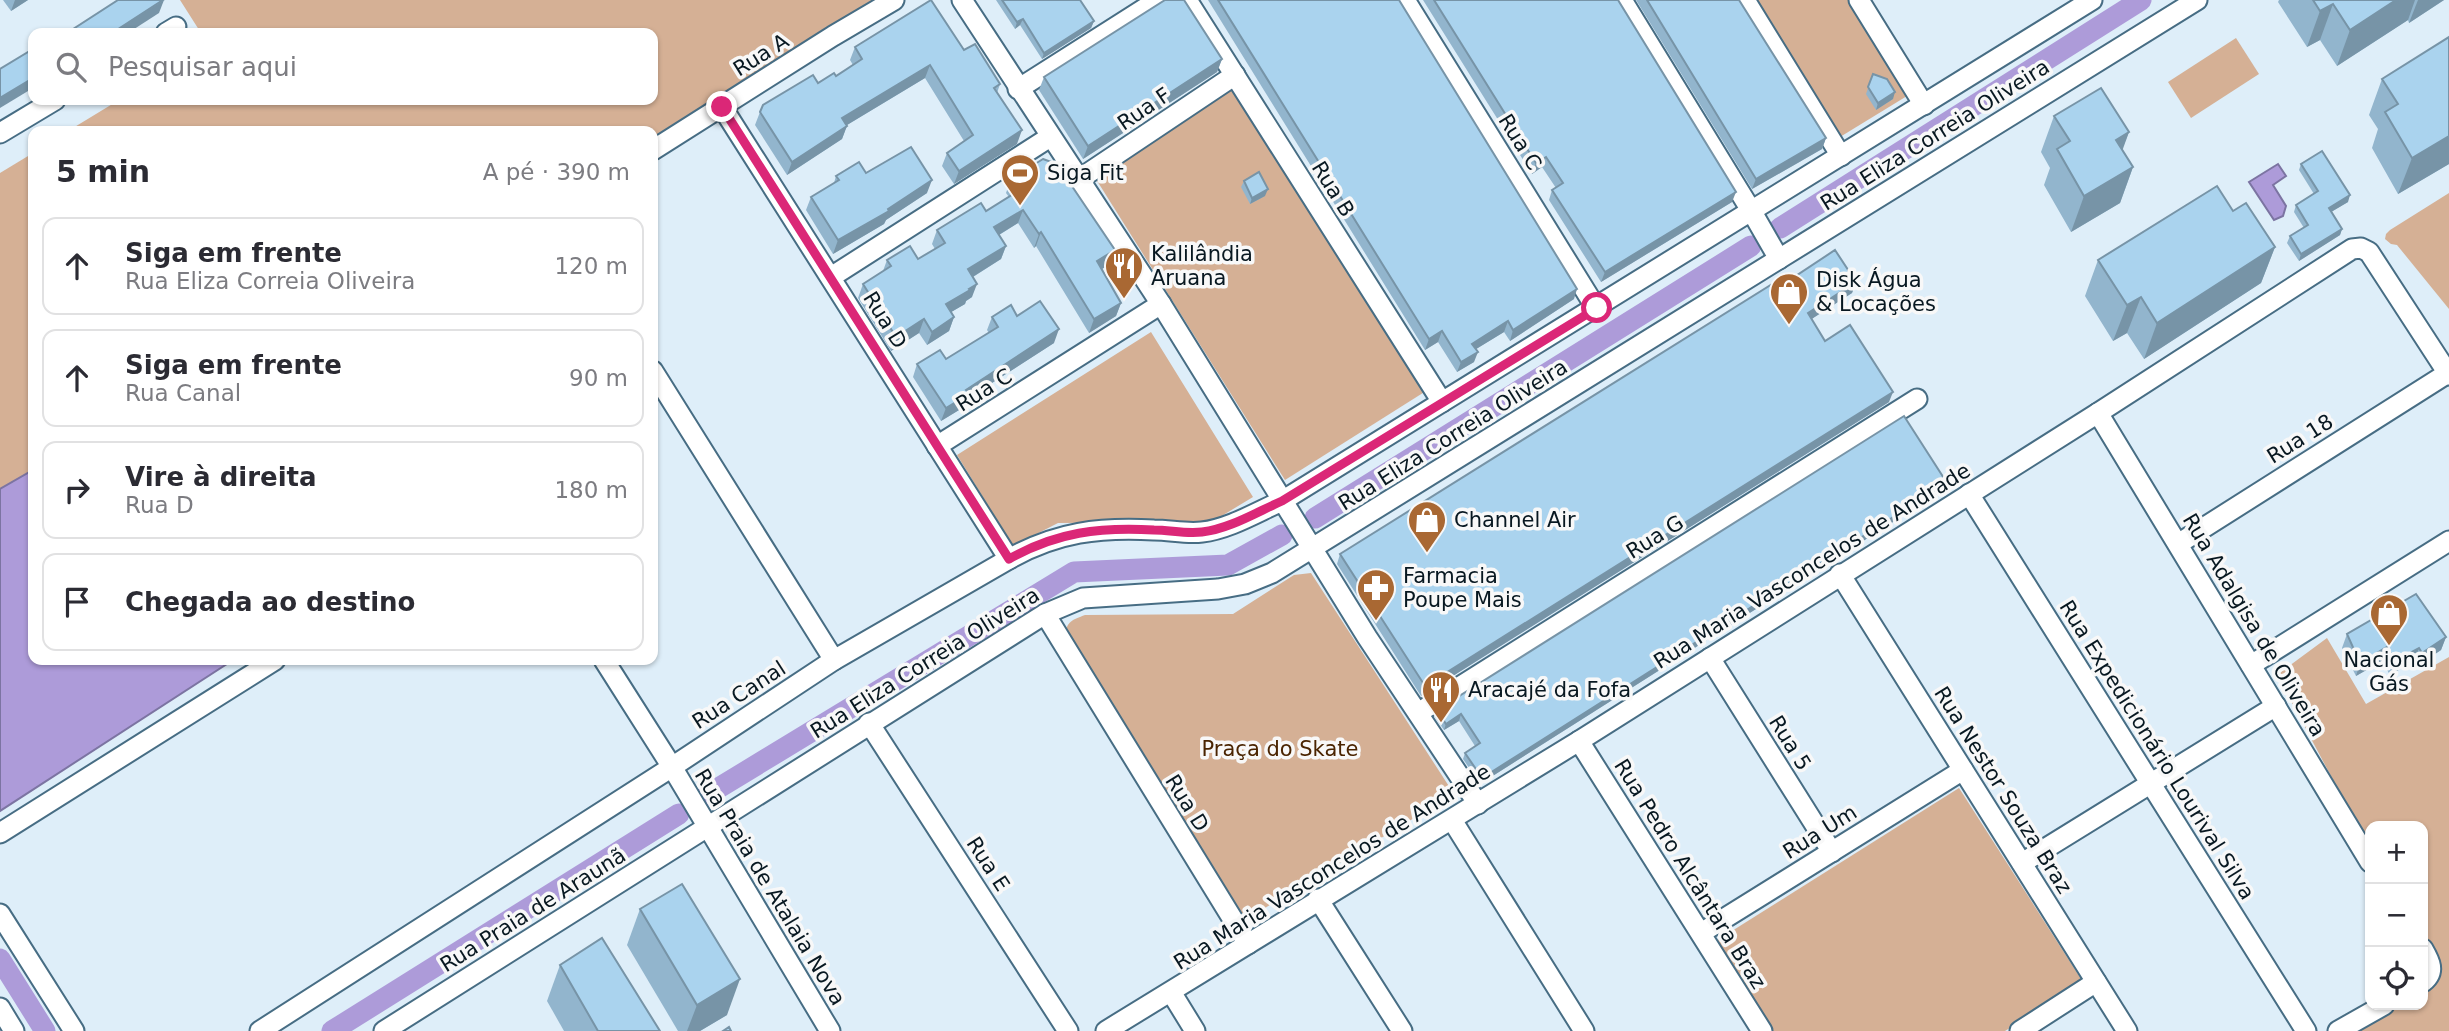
<!DOCTYPE html>
<html lang="pt">
<head>
<meta charset="utf-8">
<style>
	:root { --surface:#fff; --page:#f2f2f3; --text:#2b2b33; --muted:#7c7c81; --line:#e1e1e2 }
	body { margin:0; font-family:"DejaVu Sans",sans-serif; background:var(--page); color:var(--text) }
	.controls { position:absolute; right:21px; bottom:21px; display:grid; overflow:hidden; border-radius:14px; box-shadow:0 2px 5px #0004 }
	.controls button { width:63px; height:63px; display:grid; place-items:center; padding:0; border:0; border-bottom:2px solid var(--line); background:var(--surface); color:var(--text); font:35px sans-serif }
	.stop { position:absolute; width:21px; height:21px; margin:-16px; border:5px solid #db2777; border-radius:50%; background:#fff }
	.stop.end { background:#db2777; border-color:#fff; box-shadow:0 2px 7px #0008 }
	.list { margin:0; padding:0; list-style:none }
	h2 { display:flex; justify-content:space-between; align-items:center; height:91px; margin:0; padding:0 28px; font-size:30px }
	h2 small { font-size:23px; font-weight:400; color:var(--muted) }
	.list li { display:grid; grid-template-columns:46px 1fr auto; gap:21px; align-items:center; box-sizing:border-box; height:98px; margin:0 14px 14px; padding:0 14px; border:2px solid var(--line); border-radius:14px }
	.list b { display:block; font-size:26px; white-space:nowrap }
	.list p { margin:0; font-size:23px; white-space:nowrap; color:var(--muted) }
	.list em { font-size:23px; font-style:normal; color:var(--muted) }
	.icon { flex:none; width:38px; height:38px; fill:none; stroke:currentColor; stroke-width:2; stroke-linecap:round; stroke-linejoin:round }
	.map { position:relative; flex:none; width:2449px; height:1031px; overflow:hidden }
	.search { position:absolute; background:var(--surface); box-shadow:0 2px 5px #0004; left:28px; top:28px; width:630px; height:77px; display:flex; align-items:center; gap:18px; box-sizing:border-box; padding:0 24px; border-radius:14px; color:var(--muted); font-size:26px }
	.panel { position:absolute; background:var(--surface); box-shadow:0 2px 5px #0004; left:28px; top:126px; width:630px; height:539px; border-radius:14px }
	.map>svg:first-child { display:block }
</style>
</head>
<body>
<div class="map">
<svg width="2449" height="1031" viewBox="0 0 2449 1031">
	<rect width="100%" height="100%" fill="#deeef9"/>
	<!-- green -->
	<g fill="#d5b095">
		<polygon points="180,0 881,0 653,141 653,131 68,131 119,100 653,100 653,33 201,33"/>
		<polygon points="1756,0 1848,0 1907,96 1840,137"/>
		<polygon points="2236,38 2259,74 2191,118 2168,82"/>
		<polygon points="1235,87 1426,391 1285,480 1094,176"/>
		<polygon points="33,153 33,470 0,489 0,173"/>
		<polygon points="2449,193 2449,309 2397,245 2391,244 2385,239 2386,234 2390,230"/>
		<polygon points="1151,332 1253,497 1215,520 1207,522 1058,523 1013,546 957,455"/>
		<path d="M1311 573 1454 794 1245 920 1066 637C1065 622 1072 620 1085 615L1233 614 1294 575Z"/>
		<polygon points="2327,638 2366,704 2449,657 2449,1031 2338,1031 2384,1005 2423,1005 2423,826 2370,826 2370,849 2277,675"/>
		<polygon points="1959,788 2083,982 2005,1031 1773,1031 1716,941"/>
	</g>
	<!-- water -->
	<g fill="#ad9bd9" stroke="#7c74a2" stroke-width="2">
		<polygon points="2278,164 2286,176 2273,185 2286,206 2283,216 2274,220 2249,182"/>
		<polygon points="33,470 33,660 233,660 0,811 0,489"/>
	</g>
	<g fill="none" stroke-linecap="round" stroke-linejoin="round">
		<!-- canal -->
		<g stroke="#ad9bd9" stroke-width="21">
			<polyline points="1780,228 2141,0"/>
			<polyline points="1315,518 1751,246"/>
			<polyline points="707,795 1074,572 1228,565 1282,535"/>
			<polyline points="0,959 45,1031"/>
			<polyline points="332,1031 679,814"/>
		</g>
		<defs>
			<g id="minor">
				<polyline points="962,0 1161,304 1367,637 1478,804"/>
				<polyline points="1187,0 1442,402"/>
				<polyline points="1405,0 1596,308"/>
				<polyline points="1622,0 1752,212 1779,259"/>
				<polyline points="1745,0 1841,156"/>
				<polyline points="1859,0 1924,105"/>
				<polyline points="166,33 176,27"/>
				<polyline points="1018,89 1158,0"/>
				<polyline points="722,107 1009,559"/>
				<polyline points="0,133 55,100"/>
				<polyline points="653,150 833,36 894,0"/>
				<polyline points="1078,180 1235,75"/>
				<polyline points="831,277 1050,137"/>
				<polyline points="653,371 834,660"/>
				<polyline points="2098,413 2370,862"/>
				<polyline points="937,446 1161,304"/>
				<polyline points="1969,494 2306,1031"/>
				<polyline points="2178,544 2448,373"/>
				<polyline points="1840,574 2127,1031"/>
				<polyline points="1045,614 1248,944"/>
				<polyline points="1710,658 1832,852"/>
				<polyline points="604,660 672,767 830,1031"/>
				<polyline points="2251,665 2449,541"/>
				<polyline points="1418,713 1917,399"/>
				<polyline points="869,723 1068,1031"/>
				<polyline points="1579,741 1762,1031"/>
				<polyline points="1452,820 1584,1031"/>
				<polyline points="0,833 275,660"/>
				<polyline points="2022,863 2276,706"/>
				<polyline points="1318,899 1402,1031"/>
				<polyline points="0,914 74,1031"/>
				<polyline points="1701,933 1963,770"/>
				<path d="M2423 949C2430 961 2436 972 2423 982"/>
				<polyline points="1171,992 1195,1031"/>
				<polyline points="0,1008 14,1031"/>
				<path d="M260 1031 672 767 834 660 1009 559C1057 532 1099 527 1154 530 1170 530 1186 534 1202 532 1229 529 1257 512 1282 501L2092 0"/>
				<polyline points="384,1031 1045,614 1083,598 1218,589 1245,584 1272,573 2197,0"/>
				<polyline points="1106,1031 1579,741 2098,413 2352,249 2361,248 2369,252 2449,375"/>
				<polyline points="2020,1031 2096,982"/>
				<polyline points="2338,1031 2384,1005"/>
			</g>
		</defs>
		<!-- minor casing -->
		<use href="#minor" stroke="#476d84" stroke-width="23"/>
		<!-- minor -->
		<use href="#minor" stroke="#fff" stroke-width="19"/>
	</g>
	<!-- wall -->
	<g fill="#92b5cd">
		<polygon points="3,0 28,0 11,11"/>
		<polygon points="996,0 1080,0 1094,21 1091,28 1042,59 1020,25 1015,29"/>
		<polygon points="1208,0 1399,0 1574,299 1510,341 1504,332 1476,349 1474,362 1457,372 1438,342 1425,350"/>
		<polygon points="1423,0 1618,0 1732,202 1601,282 1549,200 1552,190 1556,188 1542,167 1532,174"/>
		<polygon points="1636,0 1739,0 1826,138 1822,149 1752,189"/>
		<polygon points="2279,0 2444,0 2409,23 2408,20 2337,66 2320,40 2307,47 2278,2"/>
		<polygon points="855,47 964,50 1000,84 997,93 1017,144 954,184 942,166 947,153 964,141 925,78 847,125 842,139 787,175 755,125 760,112 818,83 836,76 853,65 850,60"/>
		<polygon points="1222,59 1217,72 1083,159 1039,90 1044,77"/>
		<polygon points="1873,74 1893,99 1876,110 1866,94"/>
		<polygon points="2382,79 2449,164 2398,194 2372,148 2378,129 2369,115"/>
		<polygon points="2054,116 2129,132 2122,149 2133,167 2120,203 2071,232 2044,185 2050,168 2041,152"/>
		<polygon points="2301,164 2348,202 2331,212 2342,229 2340,235 2299,261 2287,243 2290,236 2304,228 2294,212 2296,205 2314,194 2299,170"/>
		<polygon points="866,173 927,193 886,220 884,224 833,254 806,210 811,197 834,183 836,176"/>
		<polygon points="1011,179 1115,250 1110,264 1102,269 1121,303 1116,316 1089,333 1036,246 1034,248 1018,223 999,235 1006,246 1001,259 973,277 972,297 966,301 965,304 951,312 954,317 949,331 927,345 919,333 891,351 858,298 863,284 883,271 887,260 918,259 935,249 932,244 937,230 986,211 1009,197 1006,193"/>
		<polygon points="1244,181 1265,196 1250,204 1241,187"/>
		<polygon points="2233,211 2275,247 2261,283 2144,359 2127,333 2113,341 2085,296 2098,260"/>
		<polygon points="1788,281 1856,282 1852,293 1811,319 1825,341 1889,402 1421,696 1337,564 1340,554"/>
		<polygon points="1017,316 1054,343 967,399 964,407 941,421 913,377 917,364 946,359 989,333 987,330 992,317"/>
		<polygon points="1947,483 1945,489 1480,784 1463,759 1465,753 1475,746 1459,721 1444,730 1435,717 1437,710"/>
		<polygon points="2347,634 2446,637 2441,650 2417,666 2414,661 2390,675 2382,661 2356,676 2342,648"/>
		<polygon points="640,909 727,1015 700,1031 678,1031 627,945"/>
		<polygon points="560,965 660,1031 564,1031 547,1001"/>
	</g>
	<!-- shaded-wall -->
	<g fill="#7794a7">
		<polygon points="15,0 28,0 11,11"/>
		<polygon points="164,0 159,13 128,33 112,33"/>
		<polygon points="2396,0 2415,0 2408,20 2337,66 2350,30"/>
		<polygon points="2418,0 2444,0 2409,23"/>
		<polygon points="2333,4 2320,40 2307,47 2320,11"/>
		<polygon points="1023,19 1020,25 1015,29 1017,22"/>
		<polygon points="1094,21 1091,28 1042,59 1044,53"/>
		<polygon points="1222,59 1217,72 1083,159 1088,146"/>
		<polygon points="930,65 925,78 837,131 842,118"/>
		<polygon points="33,78 33,88 0,108 0,98"/>
		<polygon points="1895,92 1893,99 1876,110 1878,103"/>
		<polygon points="847,126 842,139 787,175 792,162"/>
		<polygon points="1022,130 1017,144 954,184 959,171"/>
		<polygon points="2129,132 2116,168 2116,140"/>
		<polygon points="2449,136 2449,164 2398,194 2412,158"/>
		<polygon points="1826,138 1822,149 1752,189 1756,179"/>
		<polygon points="1546,157 1542,167 1532,174 1536,163"/>
		<polygon points="2133,167 2120,203 2071,232 2084,196"/>
		<polygon points="932,180 927,193 886,220 884,224 833,254 838,240"/>
		<polygon points="1268,189 1265,196 1250,204 1252,198"/>
		<polygon points="1736,192 1732,202 1601,282 1605,272"/>
		<polygon points="2350,195 2348,202 2326,215 2329,208"/>
		<polygon points="1023,210 1018,223 989,241 994,227"/>
		<polygon points="2342,229 2340,235 2299,261 2301,254"/>
		<polygon points="1041,232 1036,246 1034,248 1039,234"/>
		<polygon points="1006,246 1001,259 963,283 968,269"/>
		<polygon points="2275,247 2261,283 2144,359 2157,323"/>
		<polygon points="1115,250 1110,264 1092,275 1097,261"/>
		<polygon points="1856,282 1852,293 1804,324 1808,313"/>
		<polygon points="977,284 972,297 966,301 965,304 941,318 946,304"/>
		<polygon points="1577,289 1574,299 1510,341 1513,330"/>
		<polygon points="2141,297 2127,333 2113,341 2127,305"/>
		<polygon points="1121,303 1116,316 1089,333 1094,319"/>
		<polygon points="954,317 949,331 927,345 932,332"/>
		<polygon points="924,319 919,333 891,351 896,337"/>
		<polygon points="1508,321 1504,332 1468,354 1472,344"/>
		<polygon points="1059,329 1054,343 967,399 964,407 941,421 946,408 966,390"/>
		<polygon points="1442,331 1438,342 1425,350 1429,339"/>
		<polygon points="1478,352 1474,362 1457,372 1461,362"/>
		<polygon points="1893,392 1889,402 1421,696 1425,686"/>
		<polygon points="1947,483 1945,489 1480,784 1482,778"/>
		<polygon points="2446,637 2441,650 2417,666 2422,653"/>
		<polygon points="2387,647 2382,661 2356,676 2360,663"/>
		<polygon points="2419,648 2414,661 2390,675 2395,661"/>
		<polygon points="1461,714 1459,721 1444,730 1446,724"/>
		<polygon points="740,979 727,1015 700,1031 687,1031 697,1005"/>
	</g>
	<!-- building -->
	<g fill="#aad3ee" stroke="#7794a7" stroke-width="2">
		<polygon points="118,0 163,0 112,33 67,33"/>
		<polygon points="931,0 964,50 975,44 1000,84 994,88 1022,130 959,171 947,153 973,135 930,65 842,118 847,126 792,162 760,112 763,105 813,75 818,83 834,73 836,76 862,59 855,47"/>
		<polygon points="1002,0 1080,0 1094,21 1044,53 1023,19 1017,22"/>
		<polygon points="1165,0 1184,0 1222,59 1088,146 1044,77"/>
		<polygon points="1218,0 1399,0 1577,289 1513,330 1508,321 1472,344 1478,352 1461,362 1442,331 1429,339"/>
		<polygon points="1434,0 1618,0 1736,192 1605,272 1552,190 1563,183 1546,157 1536,163"/>
		<polygon points="1647,0 1739,0 1826,138 1756,179"/>
		<polygon points="2313,0 2396,0 2350,30 2333,4 2320,11"/>
		<polygon points="2449,37 2449,136 2412,158 2385,112 2398,104 2382,79"/>
		<polygon points="33,49 33,78 0,98 0,69"/>
		<polygon points="1873,74 1887,79 1895,92 1878,103 1868,87"/>
		<polygon points="2101,88 2129,132 2116,140 2133,167 2084,196 2057,149 2070,141 2054,116"/>
		<polygon points="911,147 932,180 888,209 889,211 838,240 811,197 839,180 836,176 859,162 866,173"/>
		<polygon points="2322,151 2350,195 2329,208 2342,229 2301,254 2290,236 2308,225 2296,205 2318,191 2301,164"/>
		<polygon points="1043,159 1057,164 1115,250 1097,261 1121,303 1094,319 1041,232 1039,234 1023,210 994,227 1006,246 968,269 977,284 969,289 970,290 946,304 954,317 932,332 924,319 896,337 863,284 891,266 887,260 910,246 918,259 945,243 937,230 981,203 986,211 1018,191 1011,179"/>
		<polygon points="1259,172 1268,189 1252,198 1244,181"/>
		<polygon points="2217,186 2233,211 2246,203 2275,247 2157,323 2141,297 2127,305 2098,260"/>
		<polygon points="1835,250 1856,282 1808,313 1825,341 1850,325 1893,392 1425,686 1340,554 1785,276 1788,281"/>
		<polygon points="1040,301 1059,329 966,390 969,394 946,408 917,364 940,350 946,359 998,327 992,317 1011,305 1017,316"/>
		<polygon points="1904,416 1947,483 1482,778 1465,753 1480,743 1461,714 1446,724 1437,710"/>
		<polygon points="2416,594 2446,637 2422,653 2419,648 2395,661 2387,647 2360,663 2347,634"/>
		<polygon points="682,884 740,979 697,1005 640,909"/>
		<polygon points="602,938 660,1031 598,1031 560,965"/>
		<polygon points="729,1027 731,1031 723,1031"/>
	</g>
	<g fill="none" stroke-linecap="round" stroke-linejoin="round">
		<!-- route -->
		<path stroke="#db2777" stroke-width="9" d="M722 107 1009 559C1057 532 1099 527 1154 530 1170 530 1185 534 1202 532 1229 529 1257 512 1282 501L1597 308"/>
	</g>
	<!-- icons -->
	<defs>
		<symbol id="stadium-pin" viewBox="-11 -11 22 30"><path d="M0 17L-7.5 6A9.5 9.5 0 1 1 7.5 6Z" fill="#a96833" stroke="#f8f8f8"/><path d="M0-5a6.5 5 0 1 0 0 10a6.5 5 0 1 0 0-10ZM-3.5-1.8h7v3.6h-7Z" fill="#fff"/></symbol>
		<symbol id="restaurant-pin" viewBox="-11 -11 22 30"><path d="M0 17L-7.5 6A9.5 9.5 0 1 1 7.5 6Z" fill="#a96833" stroke="#f8f8f8"/><path d="M-5-6h1v4h1v-4h1v4h1v-4h1v5L-1.5 .5V6h-2V.5L-5-1ZM5-6V6H3V1.5H1.5Q1.5-4 5-6Z" fill="#fff"/></symbol>
		<symbol id="shop-pin" viewBox="-11 -11 22 30"><path d="M0 17L-7.5 6A9.5 9.5 0 1 1 7.5 6Z" fill="#a96833" stroke="#f8f8f8"/><path d="M-5-2.5h2.3a2.7 3.5 0 0 1 5.4 0H5L5.5 6h-11ZM-1.5-2.5h3a1.5 2.3 0 0 0-3 0Z" fill="#fff"/></symbol>
		<symbol id="pharmacy-pin" viewBox="-11 -11 22 30"><path d="M0 17L-7.5 6A9.5 9.5 0 1 1 7.5 6Z" fill="#a96833" stroke="#f8f8f8"/><path d="M-2-6h4v4h4v4h-4v4h-4v-4h-4v-4h4Z" fill="#fff"/></symbol>
	</defs>
	<g fill-rule="evenodd">
		<use href="#stadium-pin" x="998" y="151" width="44" height="60"/>
		<use href="#restaurant-pin" x="1102" y="244" width="44" height="60"/>
		<use href="#shop-pin" x="1767" y="270" width="44" height="60"/>
		<use href="#shop-pin" x="1405" y="498" width="44" height="60"/>
		<use href="#pharmacy-pin" x="1354" y="566" width="44" height="60"/>
		<use href="#shop-pin" x="2367" y="591" width="44" height="60"/>
		<use href="#restaurant-pin" x="1419" y="668" width="44" height="60"/>
	</g>
	<g text-anchor="middle" stroke-width="7" stroke-linejoin="round" paint-order="stroke">
		<!-- street labels -->
		<g font-size="21" fill="#081821" stroke="#f8f8f8">
			<text transform="translate(761 55) rotate(-32)" y="7">Rua A</text>
			<text transform="translate(1144 109) rotate(-34)" y="7">Rua F</text>
			<text transform="translate(1935 135) rotate(-32)" y="7">Rua Eliza Correia Oliveira</text>
			<text transform="translate(1520 142) rotate(58)" y="7">Rua C</text>
			<text transform="translate(1333 189) rotate(58)" y="7">Rua B</text>
			<text transform="translate(885 320) rotate(58)" y="7">Rua D</text>
			<text transform="translate(984 390) rotate(-32)" y="7">Rua C</text>
			<text transform="translate(1453 435) rotate(-32)" y="7">Rua Eliza Correia Oliveira</text>
			<text transform="translate(2300 439) rotate(-32)" y="7">Rua 18</text>
			<text transform="translate(1655 537) rotate(-32)" y="7">Rua G</text>
			<text transform="translate(1812 566) rotate(-32)" y="7">Rua Maria Vasconcelos de Andrade</text>
			<text transform="translate(2254 625) rotate(59)" y="7">Rua Adalgisa de Oliveira</text>
			<text transform="translate(925 663) rotate(-32)" y="7">Rua Eliza Correia Oliveira</text>
			<text transform="translate(739 695) rotate(-33)" y="7">Rua Canal</text>
			<text transform="translate(1790 743) rotate(58)" y="7">Rua 5</text>
			<text transform="translate(2157 750) rotate(58)" y="7">Rua Expedicionário Lourival Silva</text>
			<text transform="translate(2003 790) rotate(58)" y="7">Rua Nestor Souza Braz</text>
			<text transform="translate(1187 803) rotate(58)" y="7">Rua D</text>
			<text transform="translate(1820 832) rotate(-32)" y="7">Rua Um</text>
			<text transform="translate(988 864) rotate(57)" y="7">Rua E</text>
			<text transform="translate(1332 867) rotate(-32)" y="7">Rua Maria Vasconcelos de Andrade</text>
			<text transform="translate(1690 874) rotate(58)" y="7">Rua Pedro Alcântara Braz</text>
			<text transform="translate(770 887) rotate(59)" y="7">Rua Praia de Atalaia Nova</text>
			<text transform="translate(533 910) rotate(-32)" y="7">Rua Praia de Araunã</text>
		</g>
		<!-- poi labels -->
		<g font-size="21" fill="#081821" stroke="#f8f8f8" text-anchor="start">
			<text x="1047" y="180">Siga Fit</text>
			<text x="1151" y="261">Kalilândia<tspan x="1151" dy="24">Aruana</tspan></text>
			<text x="1816" y="287">Disk Água<tspan x="1816" dy="24">&amp; Locações</tspan></text>
			<text x="1454" y="527">Channel Air</text>
			<text x="1403" y="583">Farmacia<tspan x="1403" dy="24">Poupe Mais</tspan></text>
			<text x="2389" y="667" text-anchor="middle">Nacional<tspan x="2389" dy="24">Gás</tspan></text>
			<text x="1468" y="697">Aracajé da Fofa</text>
		</g>
		<!-- park labels -->
		<g font-size="21" fill="#4a2401" stroke="#f8f8f8">
			<text x="1280" y="756">Praça do Skate</text>
		</g>
	</g>
</svg>
<div class="controls">
<button>+</button>
<button>−</button>
<button><svg class="icon" aria-label="locate" viewBox="0 0 24 24"><circle cx="12" cy="12" r="6"/><path d="M12 2v4M12 18v4M2 12h4M18 12h4"/></svg></button>
</div>
<div class="stop" style="left:1597px;top:308px"></div>
<div class="stop end" style="left:722px;top:107px"></div>
<div class="search"><svg class="icon" aria-label="search" viewBox="0 0 24 24"><circle cx="10" cy="10" r="6"/><path d="M15 15l6 6"/></svg>Pesquisar aqui</div>
<section class="panel">
<h2>5 min<small>A pé · 390 m</small></h2>
<ul class="list">
<li><svg class="icon" aria-label="ahead" viewBox="0 0 24 24"><path d="M12 20V5M6 11l6-6 6 6"/></svg><div><b>Siga em frente</b><p>Rua Eliza Correia Oliveira</p></div><em>120 m</em></li>
<li><svg class="icon" aria-label="ahead" viewBox="0 0 24 24"><path d="M12 20V5M6 11l6-6 6 6"/></svg><div><b>Siga em frente</b><p>Rua Canal</p></div><em>90 m</em></li>
<li><svg class="icon" aria-label="right" viewBox="0 0 24 24"><path d="M7 20v-9h11M14 6l5 5-5 5"/></svg><div><b>Vire à direita</b><p>Rua D</p></div><em>180 m</em></li>
<li><svg class="icon" aria-label="arrive" viewBox="0 0 24 24"><path d="M6 21V4h12l-3 4 3 4H6"/></svg><div><b>Chegada ao destino</b></div></li>
</ul>
</section>
</div>
</body>
</html>
